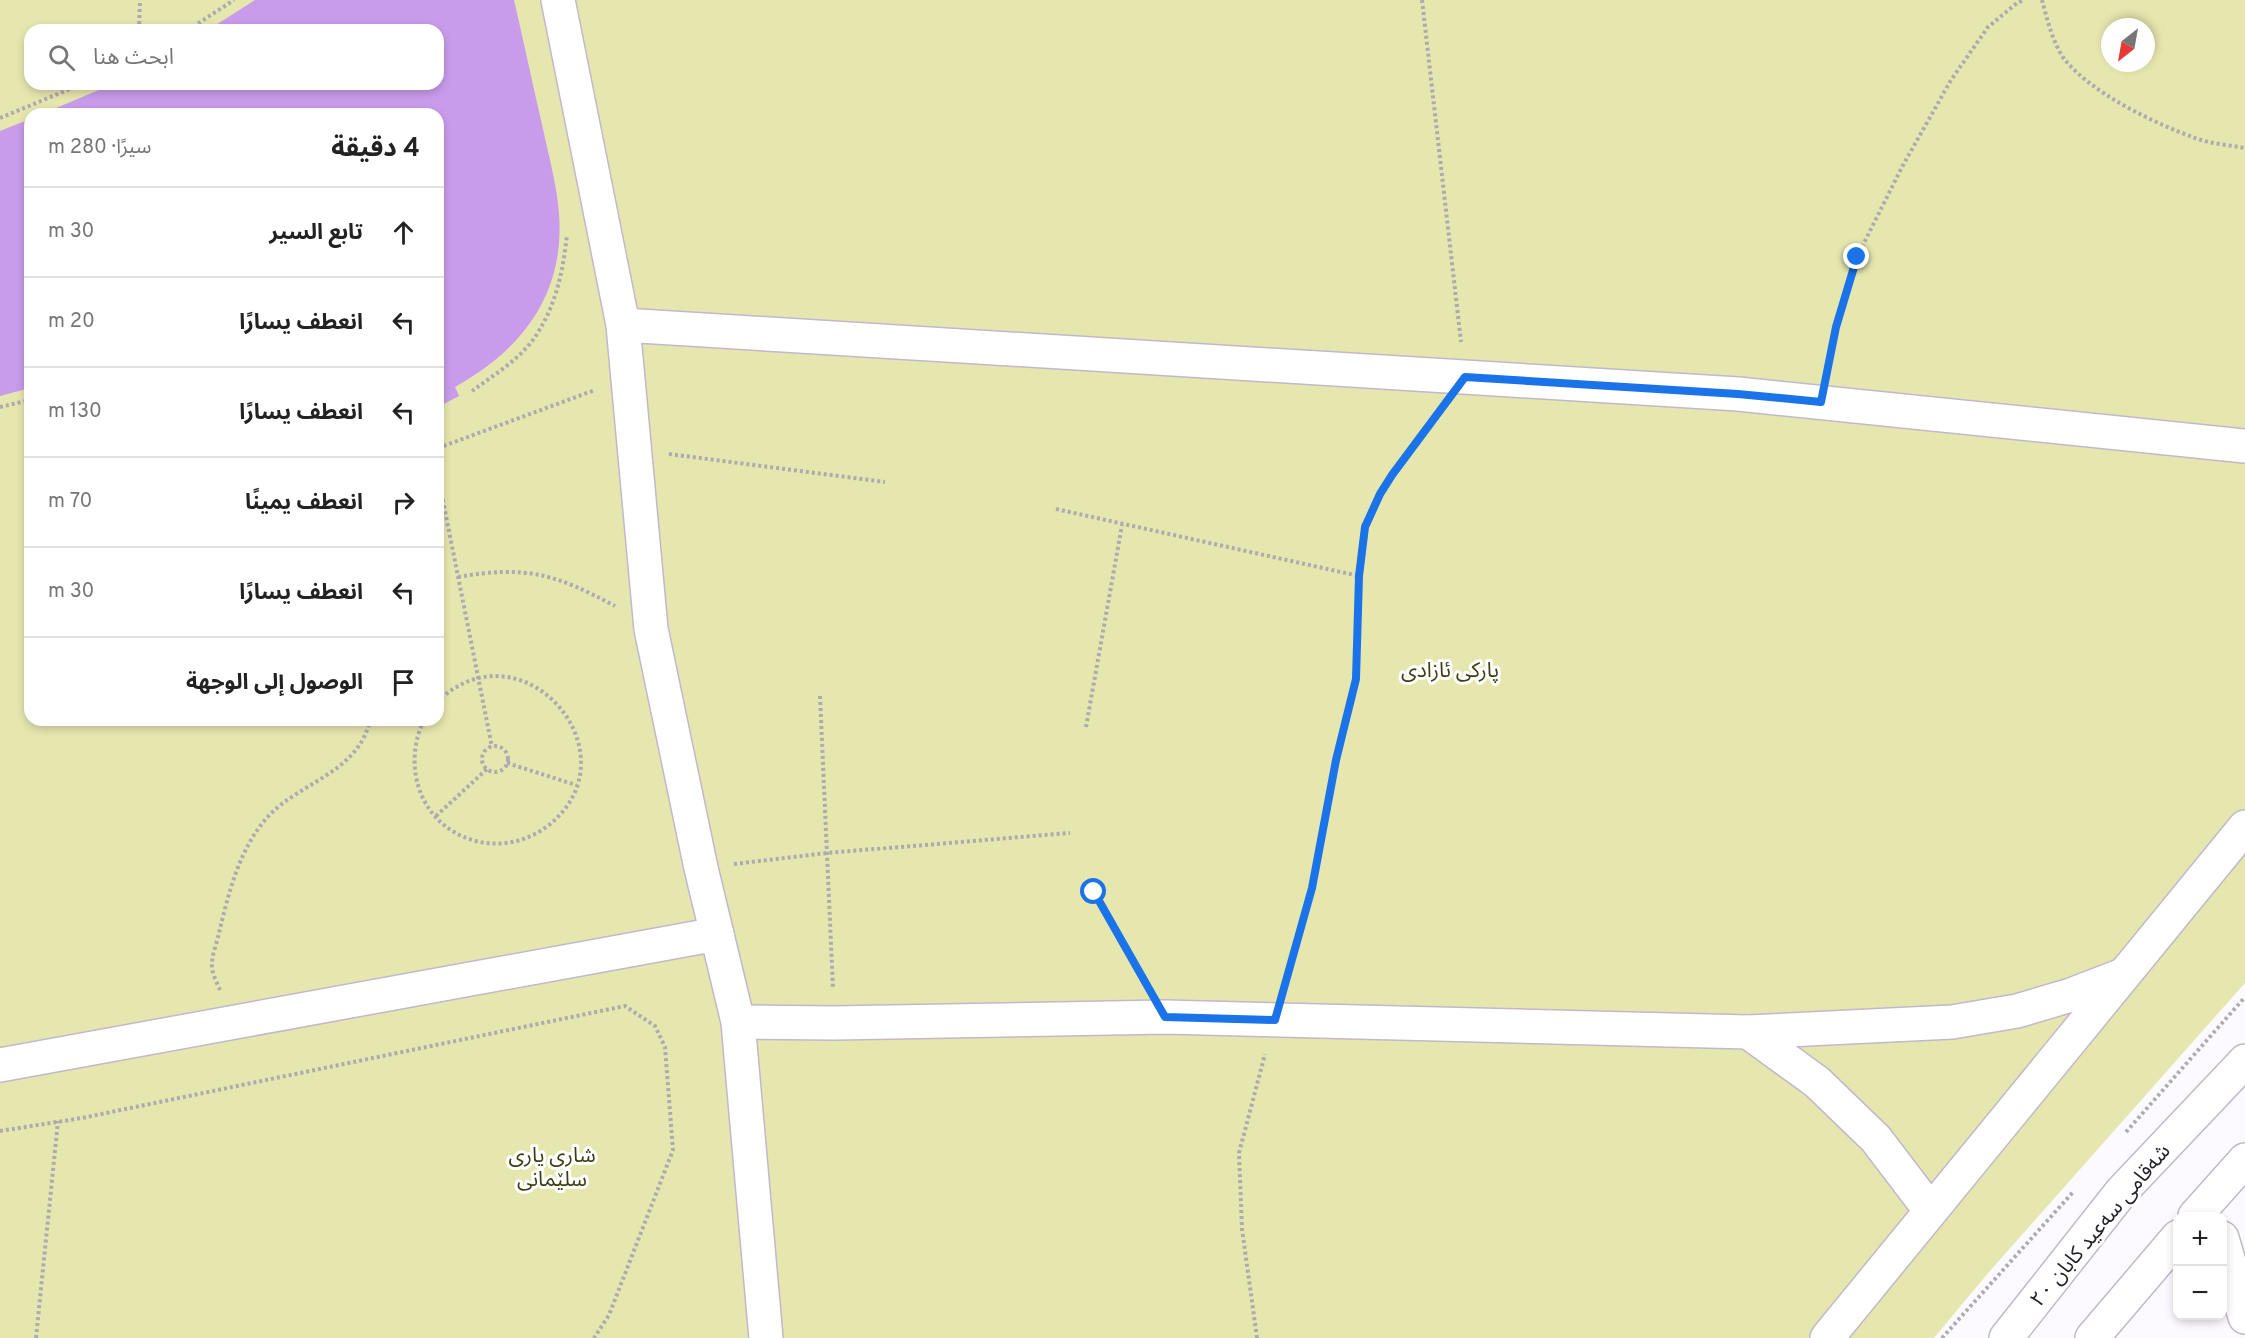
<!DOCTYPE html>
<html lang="ar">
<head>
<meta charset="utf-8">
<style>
	:root { --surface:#fff; --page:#f2f2f2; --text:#222; --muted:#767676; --line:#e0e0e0 }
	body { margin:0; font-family:Overpass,"Noto Sans Arabic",sans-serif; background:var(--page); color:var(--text); direction:rtl }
	.controls { position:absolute; right:18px; bottom:18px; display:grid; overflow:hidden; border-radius:12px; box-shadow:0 3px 9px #0003 }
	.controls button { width:54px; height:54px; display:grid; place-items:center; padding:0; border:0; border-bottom:2px solid var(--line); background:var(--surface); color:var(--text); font:30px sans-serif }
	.compass { position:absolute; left:2101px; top:18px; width:54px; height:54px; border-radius:50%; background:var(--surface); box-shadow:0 3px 9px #0003; rotate:211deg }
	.stop { position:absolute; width:18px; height:18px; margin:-14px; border:4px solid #1a73e8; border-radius:50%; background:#fff }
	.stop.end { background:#1a73e8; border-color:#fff; box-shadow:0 2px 6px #0008 }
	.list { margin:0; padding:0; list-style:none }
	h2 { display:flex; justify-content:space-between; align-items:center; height:78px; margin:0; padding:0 24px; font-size:26px }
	h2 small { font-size:20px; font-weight:400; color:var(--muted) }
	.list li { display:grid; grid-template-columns:39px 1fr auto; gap:18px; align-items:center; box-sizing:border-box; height:90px; padding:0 24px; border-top:2px solid var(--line) }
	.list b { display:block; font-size:22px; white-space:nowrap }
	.list em { font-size:20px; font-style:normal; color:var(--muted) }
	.icon { flex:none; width:33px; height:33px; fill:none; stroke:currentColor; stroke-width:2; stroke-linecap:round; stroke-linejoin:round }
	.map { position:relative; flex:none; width:2245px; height:1338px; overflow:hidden; direction:ltr }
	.search { position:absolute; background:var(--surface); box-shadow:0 3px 9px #0003; left:24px; top:24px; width:420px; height:66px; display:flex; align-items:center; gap:15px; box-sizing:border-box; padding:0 21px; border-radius:18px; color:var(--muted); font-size:22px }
	.panel { position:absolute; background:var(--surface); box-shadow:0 3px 9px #0003; left:24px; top:108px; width:420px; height:618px; border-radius:18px; direction:rtl }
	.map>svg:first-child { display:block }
</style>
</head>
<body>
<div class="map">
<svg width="2245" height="1338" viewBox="0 0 2245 1338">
	<rect width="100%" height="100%" fill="#fdfaff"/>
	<!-- green -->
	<path fill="#e6e7af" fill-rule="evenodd" d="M0 0H2245V983L1989 1272 1934 1338H0ZM2110 27H2146V63H2110ZM30 30H438V84H30ZM30 114H438V720H30Z"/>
	<!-- water -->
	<g fill="#c89ceb">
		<path d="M255 0H514C524 43 533 86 543 129 549 157 557 186 559 214 565 294 522 350 455 387L459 396 438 407V114H42L113 84H438V30H208Z"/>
		<polygon points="30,119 30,388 0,396 0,131"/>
	</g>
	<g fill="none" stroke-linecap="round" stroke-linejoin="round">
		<defs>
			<g id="minor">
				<polyline points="558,0 623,325 651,629 701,868 738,1022 766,1338"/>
				<polyline points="623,325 1738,394 2245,446"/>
				<polyline points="738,1022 834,1023 1165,1017 1748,1032 1952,1022 2017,1011 2071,995 2123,975"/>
				<polyline points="1748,1032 1817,1082 1876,1139 1930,1210"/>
				<polyline points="0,1065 717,934"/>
				<polyline points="2222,1238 2245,1317"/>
				<polyline points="1827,1338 2245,827"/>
			</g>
			<g id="major">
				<polyline points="2195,1216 2245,1160"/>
				<polyline points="2006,1338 2122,1191 2245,1061"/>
				<polyline points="2092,1338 2178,1237"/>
			</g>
		</defs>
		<!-- minor casing -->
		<use href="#minor" stroke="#c2b8cb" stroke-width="36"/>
		<!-- major casing -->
		<use href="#major" stroke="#c2b8cb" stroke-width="36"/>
		<!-- path -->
		<g stroke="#adaab0" stroke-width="4" stroke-dasharray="3 3" stroke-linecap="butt">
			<polyline points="1422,0 1461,342"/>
			<path d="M2042 0C2047 19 2053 44 2065 60 2093 94 2154 123 2195 138 2211 144 2229 145 2245 148"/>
			<polyline points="139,30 140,0"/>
			<polyline points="188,30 234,0"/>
			<polyline points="0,118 82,84"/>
			<polyline points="1828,368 1836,327 1857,257 1902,167 1951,80 1988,27 2017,3 2024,0"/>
			<path d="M472 391C494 375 520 359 535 337 556 306 563 271 567 235"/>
			<polyline points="0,407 30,400"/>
			<polyline points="438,448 595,390"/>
			<polyline points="669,454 885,482"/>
			<polyline points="438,476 492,747"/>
			<polyline points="1056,509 1359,576"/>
			<path d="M458 577C526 565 555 574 615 606"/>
			<polyline points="820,696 833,989"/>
			<path d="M424 720C400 770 423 830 480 842 504 847 530 840 549 825 638 753 522 621 438 701"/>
			<polyline points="1086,727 1122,525"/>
			<circle cx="495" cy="759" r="13"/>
			<polyline points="507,763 576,785"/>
			<polyline points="436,816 487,769"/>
			<polyline points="734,864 827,853 1070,833"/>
			<polyline points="1094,892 1145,983"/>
			<polyline points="1284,986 1312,888 1336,760 1356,679 1359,576 1365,527 1380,494 1441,410"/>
			<path d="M220 990C217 983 211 972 212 964 212 954 217 943 219 933 230 887 243 833 283 803 317 778 360 765 370 720"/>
			<polyline points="0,1131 82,1118 625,1006 655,1026 665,1047 673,1150 609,1315 594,1338"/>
			<polyline points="2126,1132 2245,997"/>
			<polyline points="36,1338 58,1121"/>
			<polyline points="1257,1338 1242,1229 1239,1153 1265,1054"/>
			<polyline points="1942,1338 2074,1191"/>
		</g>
		<!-- minor -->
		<use href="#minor" stroke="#fff" stroke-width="33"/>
		<!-- major -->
		<use href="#major" stroke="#fff" stroke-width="33"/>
	</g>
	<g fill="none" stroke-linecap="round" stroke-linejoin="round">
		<!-- route -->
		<polyline stroke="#1a73e8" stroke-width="8" points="1094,892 1165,1017 1275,1020 1312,888 1336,760 1356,679 1359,576 1365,527 1380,494 1392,475 1465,377 1738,394 1821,402 1836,327 1857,257"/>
	</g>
	<g text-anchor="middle" stroke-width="6" stroke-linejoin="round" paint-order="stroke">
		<!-- park labels -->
		<g font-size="21" fill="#3e3d14" stroke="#fff">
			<text x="1450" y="677">پارکی ئازادی</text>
			<text x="552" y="1162">شاری یاری<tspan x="552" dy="24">سلێمانی</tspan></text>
		</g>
		<!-- street labels -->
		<g font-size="21" fill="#262229" stroke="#fff">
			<text transform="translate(2100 1225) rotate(-50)" y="7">شەقامی سەعید کابان ٢٠</text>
		</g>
	</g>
</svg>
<div class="controls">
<button>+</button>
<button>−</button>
</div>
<svg class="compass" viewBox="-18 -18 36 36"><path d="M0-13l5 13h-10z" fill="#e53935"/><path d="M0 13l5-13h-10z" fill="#767676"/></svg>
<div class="stop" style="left:1094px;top:892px"></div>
<div class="stop end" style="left:1857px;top:257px"></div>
<div class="search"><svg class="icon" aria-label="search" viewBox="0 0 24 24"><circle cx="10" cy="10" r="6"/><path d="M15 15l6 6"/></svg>ابحث هنا</div>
<section class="panel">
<h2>4 دقيقة<small>سيرًا · 280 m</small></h2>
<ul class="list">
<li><svg class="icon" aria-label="ahead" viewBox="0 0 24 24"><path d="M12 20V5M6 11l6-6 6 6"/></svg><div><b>تابع السير</b></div><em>30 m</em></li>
<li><svg class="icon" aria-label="left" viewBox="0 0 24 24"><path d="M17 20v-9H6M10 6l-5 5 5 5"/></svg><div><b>انعطف يسارًا</b></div><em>20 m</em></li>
<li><svg class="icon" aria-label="left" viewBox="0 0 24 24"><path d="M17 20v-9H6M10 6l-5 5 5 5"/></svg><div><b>انعطف يسارًا</b></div><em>130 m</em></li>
<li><svg class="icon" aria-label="right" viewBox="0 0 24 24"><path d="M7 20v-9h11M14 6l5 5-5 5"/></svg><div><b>انعطف يمينًا</b></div><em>70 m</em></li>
<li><svg class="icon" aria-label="left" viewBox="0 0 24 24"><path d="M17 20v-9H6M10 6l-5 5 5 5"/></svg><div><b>انعطف يسارًا</b></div><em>30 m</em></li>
<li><svg class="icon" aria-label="arrive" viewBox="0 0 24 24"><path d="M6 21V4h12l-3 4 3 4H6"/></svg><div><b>الوصول إلى الوجهة</b></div></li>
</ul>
</section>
</div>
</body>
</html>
